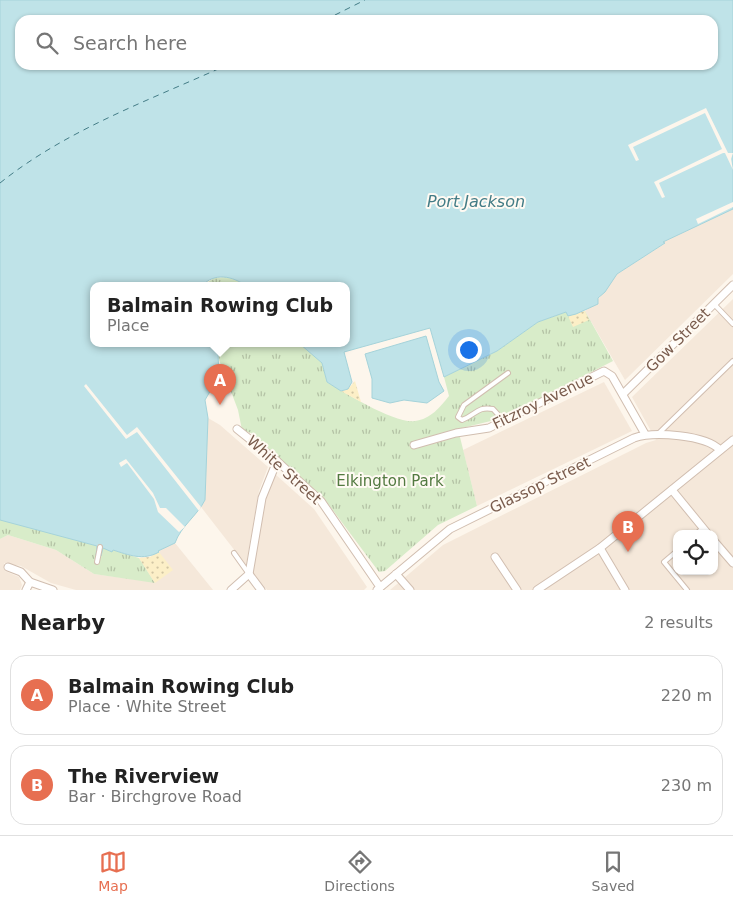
<!DOCTYPE html>
<html lang="en">
<head>
<meta charset="utf-8">
<style>
	:root { --surface:#fff; --page:#f2f2f2; --text:#222; --muted:#767676; --line:#e0e0e0; --accent:#e76f51 }
	body { margin:0; font-family:"DejaVu Sans",sans-serif; background:var(--page); color:var(--text) }
	.controls { position:absolute; right:15px; bottom:15px; display:grid; overflow:hidden; border-radius:10px; box-shadow:0 1px 4px #0004 }
	.controls button { width:45px; height:45px; display:grid; place-items:center; padding:0; border:0; border-bottom:1px solid var(--line); background:var(--surface); color:var(--text); font:25px sans-serif }
	.you { position:absolute; left:468px; top:349px; width:18px; height:18px; margin:-12px; border:4px solid #fff; border-radius:50%; background:#1a73e8; box-shadow:0 0 0 8px #1a73e833 }
	.badge { display:grid; place-items:center; width:32px; height:32px; border-radius:50%; background:var(--accent); color:#fff; font-size:16px; font-weight:700 }
	.pin { position:absolute; translate:-50% -41px; filter:drop-shadow(0 1px 2px #0008) }
	.pin::after { content:''; position:absolute; top:26px; width:18px; height:15px; background:inherit; clip-path:polygon(0 0,100% 0,50% 100%) }
	.popup { position:absolute; left:90px; top:282px; width:260px; height:65px; box-sizing:border-box; display:grid; place-content:center; border-radius:10px; background:var(--surface); filter:drop-shadow(0 1px 4px #0005); font-size:16px; white-space:nowrap; color:var(--muted) }
	.popup b { font-size:19px; color:var(--text) }
	.popup::after { content:''; position:absolute; left:50%; top:100%; margin-left:-10px; border:10px solid transparent; border-top-color:var(--surface) }
	.list { margin:0; padding:0; list-style:none }
	h2 { display:flex; justify-content:space-between; align-items:center; height:65px; margin:0; padding:0 20px; font-size:21px }
	h2 small { font-size:16px; font-weight:400; color:var(--muted) }
	.list li { display:grid; grid-template-columns:32px 1fr auto; gap:15px; align-items:center; box-sizing:border-box; height:80px; margin:0 10px 10px; padding:0 10px; border:1px solid var(--line); border-radius:15px }
	.list b { display:block; font-size:19px; white-space:nowrap }
	.list p { margin:0; font-size:16px; white-space:nowrap; color:var(--muted) }
	.list em { font-size:16px; font-style:normal; color:var(--muted) }
	.icon { flex:none; width:28px; height:28px; fill:none; stroke:currentColor; stroke-width:2; stroke-linecap:round; stroke-linejoin:round }
	.map { position:relative; flex:none; width:733px; height:590px; overflow:hidden }
	.search { position:absolute; background:var(--surface); box-shadow:0 1px 4px #0004; left:15px; right:15px; top:15px; height:55px; display:flex; align-items:center; gap:12px; box-sizing:border-box; padding:0 18px; border-radius:15px; color:var(--muted); font-size:19px }
	.sheet { height:245px; background:var(--surface) }
	nav { display:flex; justify-content:space-around; align-items:center; box-sizing:border-box; height:70px; border-top:1px solid var(--line); background:var(--surface); font-size:14px; color:var(--muted) }
	nav a { display:grid; justify-items:center; gap:2px }
	nav .on { color:var(--accent) }
	.map>svg:first-child { display:block }
</style>
</head>
<body>
<div class="map">
<svg width="733" height="590" viewBox="0 0 733 590">
	<defs>
		<pattern id="grass-tufts" width="24" height="20" patternUnits="userSpaceOnUse" patternTransform="scale(1.25)"><rect width="24" height="20" fill="#d8ecc9"/><path d="M3 7l-1-3M5 7V3M7 7l1-3M15 17l-1-3M17 17v-4M19 17l1-3" fill="none" stroke="#b4c2a5"/></pattern>
		<pattern id="sand-dots" width="8" height="8" patternUnits="userSpaceOnUse" patternTransform="scale(1.25)"><rect width="8" height="8" fill="#fcefc7"/><path d="M2 2h.1M6 6h.1" fill="none" stroke="#d1c5a4" stroke-width="1.8" stroke-linecap="round"/></pattern>
	</defs>
	<rect width="100%" height="100%" fill="#fdf6ec"/>
	<!-- residential -->
	<g fill="#f5e8da" fill-rule="evenodd">
		<polygon points="733,209 733,274 625,380 585,311 594,305 617,274 664,244 663,242"/>
		<path d="M733 299V590H390L443 545 646 443 656 440 632 397ZM677 534H714V571H677Z"/>
		<polygon points="604,382 632,431 477,506 463,450"/>
		<polygon points="208,418 220,425 268,467 259,491 246,565 201,507 205,500"/>
		<polygon points="275,474 314,509 367,587 364,590 267,590 253,573 266,493"/>
		<polygon points="8,535 56,550 94,574 154,582 139,558 150,557 158,551 175,543 213,590 76,590 51,583 21,566 4,563 5,571 19,577 22,585 20,590 0,590 0,539"/>
	</g>
	<!-- grass -->
	<g fill="url(#grass-tufts)">
		<polygon points="226,277 238,280 246,286 202,286 214,278"/>
		<path d="M585 311 613 361 499 419 458 429 477 506 438 525 385 571 379 572 323 497 251 433 242 430 238 410 213 344H300L322 363 327 382C345 393 395 424 415 421 431 419 440 407 449 396L444 377 497 351 538 322 566 312 576 314Z"/>
		<polygon points="0,519 98,546 96,555 103,547 139,558 155,583 94,574 56,550 8,535 0,539"/>
	</g>
	<!-- sand -->
	<g fill="url(#sand-dots)">
		<polygon points="585,311 589,320 573,327 568,316"/>
		<polygon points="355,381 361,402 341,391 348,389"/>
		<polygon points="159,552 173,570 155,583 139,558 150,557"/>
	</g>
	<!-- water -->
	<g fill="#bfe3e8" stroke="#a5d3da" fill-rule="evenodd">
		<path d="M0 0H733V209L663 242 665 243 617 274 605 292 598 298V304L576 314 568 316 566 312 538 322 497 351 444 377 430 328 344 352 352 382 348 389 341 391 327 382 322 363 300 344H346V286H246C233 276 214 272 202 286H94V344H213L218 355 219 376 205 400 208 418 205 500C197 516 181 526 175 543L158 551 159 552C143 561 129 555 113 550L112 552 103 548 101 556 96 555 97 546 0 520ZM20 20H713V65H20Z"/>
		<polygon points="426,336 439,382 444,391 427,403 404,400 390,403 372,398 372,379 365,354"/>
	</g>
	<!-- pier -->
	<g fill="#fdf6ec">
		<polygon points="706,108 728,153 733,153 731,159 733,170 725,153 723,153 659,183 665,197 662,198 654,182 722,149 705,113 633,147 639,160 636,161 628,145"/>
		<polygon points="733,202 733,207 698,224 696,219"/>
		<polygon points="86,384 127,435 137,427 201,507 199,511 137,432 126,439 84,386"/>
		<polygon points="126,459 153,493 160,508 166,508 185,527 179,532 158,512 154,499 127,463 121,467 119,463"/>
	</g>
	<g fill="none" stroke-linecap="round" stroke-linejoin="round">
		<!-- ferry -->
		<g stroke="#437c86" stroke-width="1" stroke-dasharray="6 5" stroke-linecap="butt">
			<polyline points="325,20 365,0"/>
			<path d="M0 183C66 130 150 100 227 65"/>
		</g>
		<defs>
			<g id="lane">
				<polyline points="714,304 733,324"/>
				<path d="M504 421 493 409C477 406 476 415 462 420L458 417 464 405 508 373"/>
				<polyline points="658,434 733,361"/>
				<polyline points="696,534 703,528"/>
				<polyline points="677,551 664,562 687,590"/>
				<polyline points="234,553 249,574"/>
				<polyline points="97,562 100,547"/>
			</g>
			<g id="street">
				<polyline points="623,394 733,285"/>
				<polyline points="237,429 277,461 321,501 380,587"/>
				<polyline points="414,445 456,433 489,428 604,371 612,376 645,434"/>
				<polyline points="672,490 708,534"/>
				<polyline points="714,541 733,563"/>
				<polyline points="600,548 625,590"/>
				<polyline points="495,557 517,590"/>
				<polyline points="8,567 21,572 30,582"/>
				<polyline points="249,574 262,498 277,461"/>
				<polyline points="249,574 261,590"/>
				<polyline points="396,574 410,590"/>
				<polyline points="26,590 30,582 53,590"/>
				<polyline points="231,590 249,574"/>
				<path d="M377 590 450 529 634 438C654 431 706 435 720 450"/>
				<polyline points="537,590 600,548 733,440"/>
			</g>
		</defs>
		<!-- lane casing -->
		<use href="#lane" stroke="#d1beb0" stroke-width="6"/>
		<!-- street casing -->
		<use href="#street" stroke="#d1beb0" stroke-width="9"/>
		<!-- lane -->
		<use href="#lane" stroke="#fff" stroke-width="4"/>
		<!-- street -->
		<use href="#street" stroke="#fff" stroke-width="7"/>
	</g>
	<g text-anchor="middle" stroke-width="4" stroke-linejoin="round" paint-order="stroke">
		<!-- street labels -->
		<g font-size="15" fill="#7a5c4d" stroke="#fffaf3">
			<text transform="translate(678 340) rotate(-45)" y="5">Gow Street</text>
			<text transform="translate(543 401) rotate(-26)" y="5">Fitzroy Avenue</text>
			<text transform="translate(284 470) rotate(42)" y="5">White Street</text>
			<text transform="translate(540 485) rotate(-26)" y="5">Glassop Street</text>
		</g>
		<!-- park labels -->
		<g font-size="15" fill="#537a41" stroke="#fffaf3">
			<text x="390" y="486">Elkington Park</text>
		</g>
		<!-- water labels -->
		<g font-size="16" font-style="italic" fill="#437c86" stroke="#fffaf3">
			<text x="476" y="207">Port Jackson</text>
		</g>
	</g>
</svg>
<div class="controls">
<button><svg class="icon" aria-label="locate" viewBox="0 0 24 24"><circle cx="12" cy="12" r="6"/><path d="M12 2v4M12 18v4M2 12h4M18 12h4"/></svg></button>
</div>
<div class="you"></div>
<div class="pin badge" style="left:220px;top:405px">A</div>
<div class="popup"><b>Balmain Rowing Club</b>Place</div>
<div class="pin badge" style="left:628px;top:552px">B</div>
<div class="search"><svg class="icon" aria-label="search" viewBox="0 0 24 24"><circle cx="10" cy="10" r="6"/><path d="M15 15l6 6"/></svg>Search here</div>
</div>
<section class="sheet">
<h2>Nearby<small>2 results</small></h2>
<ul class="list">
<li><span class="badge">A</span><div><b>Balmain Rowing Club</b><p>Place · White Street</p></div><em>220 m</em></li>
<li><span class="badge">B</span><div><b>The Riverview</b><p>Bar · Birchgrove Road</p></div><em>230 m</em></li>
</ul>
</section>
<nav>
<a class="on"><svg class="icon" aria-label="map" viewBox="0 0 24 24"><path d="M3 6l6-2 6 2 6-2v14l-6 2-6-2-6 2zM9 4v14M15 6v14"/></svg>Map</a>
<a><svg class="icon" aria-label="directions" viewBox="0 0 24 24"><path d="M12 3l9 9-9 9-9-9zM9 14v-3h6M13 9l2 2-2 2"/></svg>Directions</a>
<a><svg class="icon" aria-label="saved" viewBox="0 0 24 24"><path d="M7 4h10v16l-5-4-5 4z"/></svg>Saved</a>
</nav>
</body>
</html>
